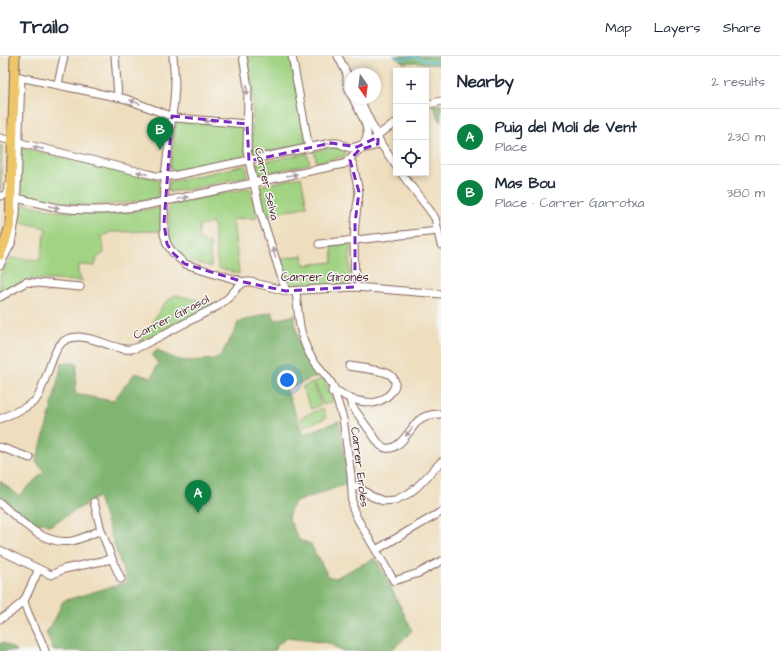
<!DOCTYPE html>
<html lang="en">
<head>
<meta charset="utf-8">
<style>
	:root { --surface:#fff; --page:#f2f2f3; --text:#1f2937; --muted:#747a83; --line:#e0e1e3; --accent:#0b8043 }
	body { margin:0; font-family:"Architects Daughter",sans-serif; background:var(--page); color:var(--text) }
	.controls { position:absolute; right:12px; top:12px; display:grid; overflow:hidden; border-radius:0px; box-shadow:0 2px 6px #0003 }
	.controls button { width:36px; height:36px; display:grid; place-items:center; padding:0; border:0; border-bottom:1px solid var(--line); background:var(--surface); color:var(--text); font:20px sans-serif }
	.compass { position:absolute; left:345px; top:12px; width:36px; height:36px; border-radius:50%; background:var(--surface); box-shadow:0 2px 6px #0003; rotate:166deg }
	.you { position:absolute; left:287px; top:324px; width:14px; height:14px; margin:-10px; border:3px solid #fff; border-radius:50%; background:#1a73e8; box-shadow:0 0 0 6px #1a73e833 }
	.badge { display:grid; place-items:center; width:26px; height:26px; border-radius:50%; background:var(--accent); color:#fff; font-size:13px; font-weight:700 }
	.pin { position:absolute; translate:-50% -33px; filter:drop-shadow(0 1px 2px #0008) }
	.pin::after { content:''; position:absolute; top:21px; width:14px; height:12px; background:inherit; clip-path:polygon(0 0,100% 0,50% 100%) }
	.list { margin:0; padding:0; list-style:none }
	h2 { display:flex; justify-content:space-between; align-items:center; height:52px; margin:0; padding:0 16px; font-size:17px }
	h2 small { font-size:13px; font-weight:400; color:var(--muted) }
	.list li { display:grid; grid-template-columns:26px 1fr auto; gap:12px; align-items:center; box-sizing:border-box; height:56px; padding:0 16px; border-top:1px solid var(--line) }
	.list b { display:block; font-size:15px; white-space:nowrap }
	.list p { margin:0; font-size:13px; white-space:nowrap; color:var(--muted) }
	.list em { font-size:13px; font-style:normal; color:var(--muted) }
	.icon { flex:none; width:22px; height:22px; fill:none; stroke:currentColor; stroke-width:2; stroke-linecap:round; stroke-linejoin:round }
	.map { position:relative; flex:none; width:441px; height:595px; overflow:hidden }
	header { display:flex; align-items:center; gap:24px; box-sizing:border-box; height:56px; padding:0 20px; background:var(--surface); border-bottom:1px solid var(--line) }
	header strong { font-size:19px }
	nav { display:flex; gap:22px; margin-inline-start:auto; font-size:14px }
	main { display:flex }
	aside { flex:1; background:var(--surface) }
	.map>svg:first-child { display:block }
</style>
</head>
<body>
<header>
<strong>Trailo</strong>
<nav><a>Map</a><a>Layers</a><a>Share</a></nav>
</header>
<main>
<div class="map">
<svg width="441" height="595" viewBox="0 0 441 595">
	<rect width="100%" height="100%" fill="#f6f6f2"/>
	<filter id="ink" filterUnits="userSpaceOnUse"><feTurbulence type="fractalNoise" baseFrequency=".025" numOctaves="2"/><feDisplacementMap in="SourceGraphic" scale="8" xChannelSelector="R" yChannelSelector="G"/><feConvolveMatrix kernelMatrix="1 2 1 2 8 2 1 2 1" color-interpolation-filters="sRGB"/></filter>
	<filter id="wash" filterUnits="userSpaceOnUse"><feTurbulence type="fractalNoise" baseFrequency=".012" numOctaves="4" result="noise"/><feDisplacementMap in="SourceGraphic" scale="16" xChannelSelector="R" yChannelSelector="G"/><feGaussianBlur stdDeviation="0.9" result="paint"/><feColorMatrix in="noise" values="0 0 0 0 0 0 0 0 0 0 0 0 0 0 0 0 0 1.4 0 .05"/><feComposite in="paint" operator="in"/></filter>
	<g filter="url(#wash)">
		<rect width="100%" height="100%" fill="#eedebe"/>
		<!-- green -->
		<g fill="#a1d383" stroke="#767957">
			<polygon points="248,0 291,0 306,86 303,89 253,99 252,71 253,45 251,22 247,1"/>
			<polygon points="176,65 242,70 245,72 245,99 243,102 174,116 170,111"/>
			<polygon points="0,88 2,90 1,134 0,135"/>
			<polygon points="336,91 345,95 345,100 317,107 314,95"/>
			<path d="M22 92 160 124 157 142C132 146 108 150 83 149 62 148 41 143 21 138Z"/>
			<polygon points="307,97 310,108 256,119 254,108"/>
			<polygon points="246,109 248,120 197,132 169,136 169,125 174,125"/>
			<polygon points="301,121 307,150 266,160 259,134 260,131 263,129"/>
			<path d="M249 132 251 135 257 162 233 163 239 218 218 212 213 167 199 170V185L210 187 211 211C203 208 192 207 184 202 167 191 169 172 169 154L170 150 172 148Z"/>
			<path d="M25 148 59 155 98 158 127 156 158 152 161 154V175L110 176 102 181 104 197 97 202 95 210 79 209 78 217 82 225 29 223 0 237V219L10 202 40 204 46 172 20 166C20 160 19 152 25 148Z"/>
			<polygon points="350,187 350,225 347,228 291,231 289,229 280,203 303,199 304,209 333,206 332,189"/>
			<polygon points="175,239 215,248 139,287 164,248"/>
			<polygon points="324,322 333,345 323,349 314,326"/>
			<polygon points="313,327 321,349 311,353 302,331"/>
			<polygon points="323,352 326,362 303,371 300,362"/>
		</g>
		<!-- forest -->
		<g fill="#80b571" stroke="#656a4e">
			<polygon points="394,0 441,0 441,9 416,6 404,7"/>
			<polygon points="441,48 441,67 433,49"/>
			<path d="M272 256 275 264 295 259C295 283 305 301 318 320L286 333 303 378 339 365 349 427 293 447 288 461 299 484 311 488 315 497 318 501 328 520 335 522 375 502 380 510 412 574 404 583 390 595H377L376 594 373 595H341L329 587 287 582 278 588 274 595H54L46 577 55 563 63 545 127 526 98 441 49 470 42 465 38 471 0 440V425L19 440 44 415 36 406 48 366 62 307H77L75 338 113 345 135 317 152 322 158 307 152 300 157 293 162 297 179 304 189 305 214 303 221 299 236 273 238 266Z"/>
			<polygon points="2,586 17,595 0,595 0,588"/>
		</g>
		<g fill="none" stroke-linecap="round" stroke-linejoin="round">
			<!-- stream -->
			<path stroke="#61c1df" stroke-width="1.5" d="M394 0C402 6 407 0 415 1 424 3 432 7 441 6"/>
		</g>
	</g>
	<g filter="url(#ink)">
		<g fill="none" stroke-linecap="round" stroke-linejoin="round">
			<defs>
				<g id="minor">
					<polyline points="115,0 118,41"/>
					<polyline points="173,0 175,28 174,45 172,60 165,120 164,167 164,178 167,188 173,197 185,208 244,226 251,226 286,235 355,231 441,238"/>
					<polyline points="243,0 248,31 247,93 249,105 260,155 286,235"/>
					<polyline points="292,0 309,92"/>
					<polyline points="338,0 351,26"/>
					<polyline points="14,20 126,43 176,62 247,68"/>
					<polyline points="347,21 347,28 351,39"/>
					<polyline points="58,28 64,0"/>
					<path d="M353 42C358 54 374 75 364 87"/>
					<polyline points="359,42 381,88 396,110"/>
					<polyline points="426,49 441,45"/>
					<polyline points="377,79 396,67"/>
					<path d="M0 82 149 118 156 120H172L331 87C332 87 337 87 338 87 342 88 346 91 350 92 355 92 374 84 378 81"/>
					<polyline points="350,104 353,108 359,136 355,167 354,185 355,231"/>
					<polyline points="401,117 428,152 435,162 441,189"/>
					<path d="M0 140C7 140 8 136 8 129"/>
					<path d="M16 142C30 145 44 149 59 152 87 156 115 154 142 150L344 108C350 104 354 97 359 94 366 90 374 93 380 86"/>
					<polyline points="319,188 438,175"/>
					<polyline points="0,209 11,188 16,159 21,21"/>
					<path d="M296 235C298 256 299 280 310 299 317 311 328 319 334 332"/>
					<polyline points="0,241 26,226 80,231"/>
					<polyline points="334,332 332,334 332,336 335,338 343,363 351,419 353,453 357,462 394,525 419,517 441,505"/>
					<path d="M339 336C348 343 355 345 367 346 369 346 371 347 373 347 386 345 405 328 389 318 382 314 358 312 349 310"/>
					<path d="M350 344 352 350 380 389C381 390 385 392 386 392 399 395 410 373 418 365 424 359 433 358 441 358"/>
					<path d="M0 363 24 352 35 345 39 339C43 328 47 318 51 307 53 302 55 295 59 290 74 269 106 291 125 293 132 294 137 292 143 289L218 250 228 242 237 232 244 226"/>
					<polyline points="0,391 30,402"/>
					<polyline points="352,429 360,432 371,440 383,445 395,444 408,438 417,431 441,406"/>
					<polyline points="94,446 101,474"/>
					<path d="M0 447C20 464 43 490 72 485 81 483 92 478 101 474L112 503 64 513 51 519 0 494"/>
					<polyline points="376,494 441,456"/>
					<polyline points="112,503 121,523"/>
					<path d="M39 513 24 545C28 563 40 578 45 595"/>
					<polyline points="0,563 10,557 24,545"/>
				</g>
				<polyline id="major" points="0,199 4,189 10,169 15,0"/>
			</defs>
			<!-- minor casing -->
			<use href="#minor" stroke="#83625e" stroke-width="9"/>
			<!-- major casing -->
			<use href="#major" stroke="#83625e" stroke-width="11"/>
			<!-- minor -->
			<use href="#minor" stroke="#fff" stroke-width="7"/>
			<!-- major -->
			<use href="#major" stroke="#ecc669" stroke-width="9"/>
		</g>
		<!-- one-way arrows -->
		<defs><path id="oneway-solid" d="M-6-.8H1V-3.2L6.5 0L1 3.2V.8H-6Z"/></defs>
		<g fill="#ae9aa0">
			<use href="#oneway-solid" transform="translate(247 34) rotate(88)"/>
			<use href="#oneway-solid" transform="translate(135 46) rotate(-159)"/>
			<use href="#oneway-solid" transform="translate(209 65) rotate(-175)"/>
			<use href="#oneway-solid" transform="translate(327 88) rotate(169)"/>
			<use href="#oneway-solid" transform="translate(38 92) rotate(-167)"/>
			<use href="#oneway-solid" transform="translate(142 117) rotate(-167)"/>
			<use href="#oneway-solid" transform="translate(292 119) rotate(-12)"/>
			<use href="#oneway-solid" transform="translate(183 142) rotate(-12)"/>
			<use href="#oneway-solid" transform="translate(54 151) rotate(11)"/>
			<use href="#oneway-solid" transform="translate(274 197) rotate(-108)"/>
			<use href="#oneway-solid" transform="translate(409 376) rotate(129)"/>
		</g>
	</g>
	<!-- marked area -->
	<path fill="none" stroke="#7b2cbf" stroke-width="3" stroke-dasharray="8 5" stroke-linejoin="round" d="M172 60 247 68 249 105 331 87 357 91 378 81V88L359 94 350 104 359 136 355 167V231L286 235 244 226 185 208 173 197 167 188 164 167Z"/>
	<g text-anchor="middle" stroke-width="3" stroke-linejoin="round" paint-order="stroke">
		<!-- street labels -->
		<g font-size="12" fill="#4a1f2b" stroke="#f6f6f2">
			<text transform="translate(267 128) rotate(77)" y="4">Carrer Selva</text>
			<text x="325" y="225">Carrer Gironès</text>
			<text transform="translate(171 261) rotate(-27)" y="4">Carrer Girasol</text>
			<text transform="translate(360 411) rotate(83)" y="4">Carrer Eroles</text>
		</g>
	</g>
</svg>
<div class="controls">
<button>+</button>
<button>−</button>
<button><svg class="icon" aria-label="locate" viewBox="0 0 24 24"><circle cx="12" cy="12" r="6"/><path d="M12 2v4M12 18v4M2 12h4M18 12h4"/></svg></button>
</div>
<svg class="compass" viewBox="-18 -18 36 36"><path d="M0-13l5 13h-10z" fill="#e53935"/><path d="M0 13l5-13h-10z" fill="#747a83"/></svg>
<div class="you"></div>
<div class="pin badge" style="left:198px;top:457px">A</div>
<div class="pin badge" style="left:160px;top:94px">B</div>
</div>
<aside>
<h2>Nearby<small>2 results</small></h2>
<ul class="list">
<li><span class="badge">A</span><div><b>Puig del Molí de Vent</b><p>Place</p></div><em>230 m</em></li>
<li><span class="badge">B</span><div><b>Mas Bou</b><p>Place · Carrer Garrotxa</p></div><em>380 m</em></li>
</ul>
</aside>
</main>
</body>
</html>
